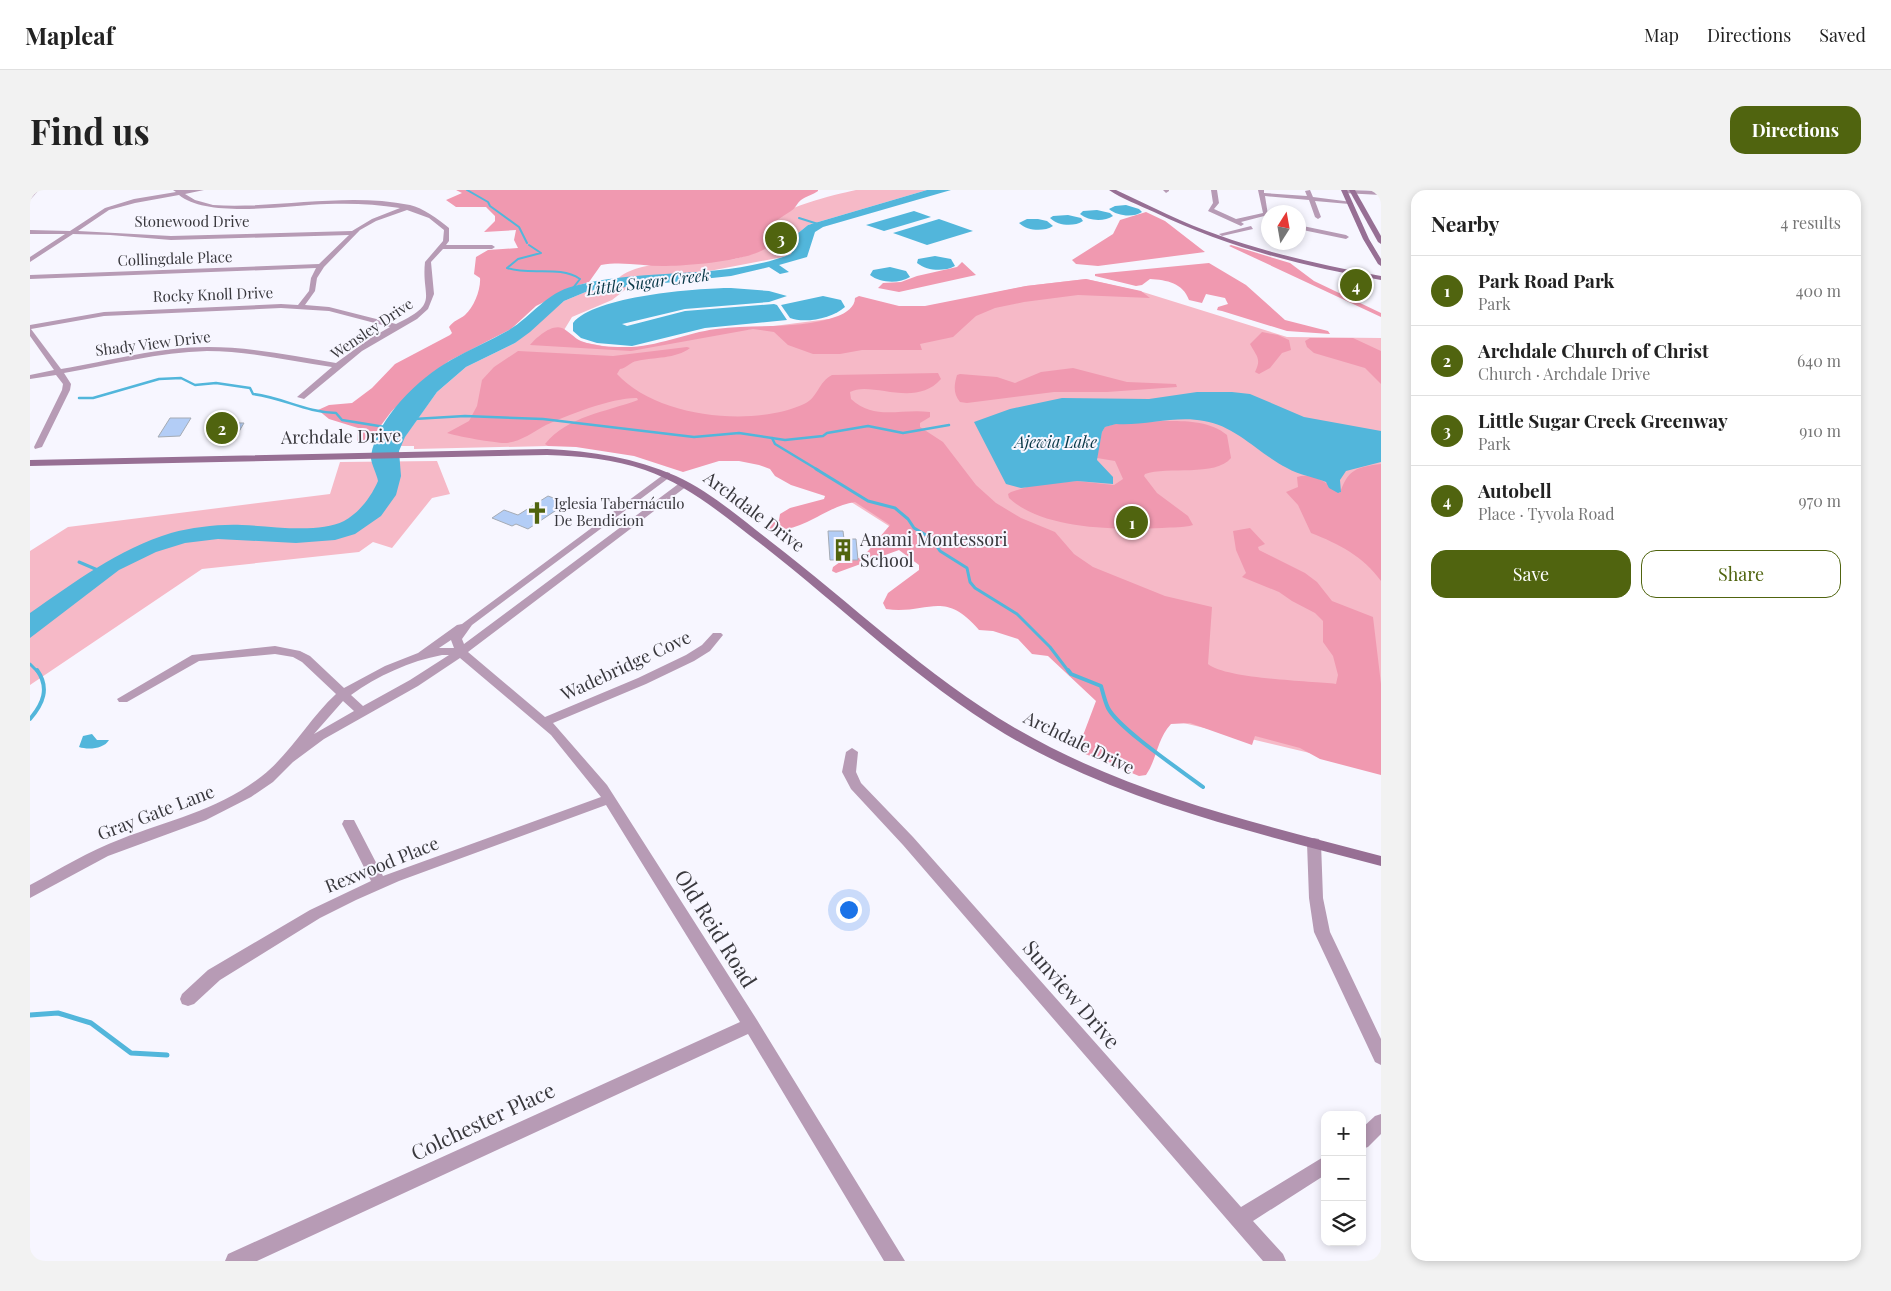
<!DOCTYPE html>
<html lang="en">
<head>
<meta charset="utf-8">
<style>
	:root { --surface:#fff; --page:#f2f2f2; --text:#222; --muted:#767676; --line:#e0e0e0; --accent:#50640f }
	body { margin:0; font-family:"Playfair Display",serif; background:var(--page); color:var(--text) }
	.controls { position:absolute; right:15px; bottom:15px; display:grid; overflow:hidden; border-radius:10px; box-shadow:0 2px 8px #0003 }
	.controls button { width:45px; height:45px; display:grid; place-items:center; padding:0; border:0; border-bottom:1px solid var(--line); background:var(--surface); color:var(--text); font:25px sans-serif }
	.compass { position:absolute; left:1231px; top:15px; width:45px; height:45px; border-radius:50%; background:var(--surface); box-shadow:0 2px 8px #0003; rotate:11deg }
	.you { position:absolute; left:818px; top:719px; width:18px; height:18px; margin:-12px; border:4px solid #fff; border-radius:50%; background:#1a73e8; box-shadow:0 0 0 8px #1a73e833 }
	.badge { display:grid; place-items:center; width:32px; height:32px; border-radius:50%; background:var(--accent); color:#fff; font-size:16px; font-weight:700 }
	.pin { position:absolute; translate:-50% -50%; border:2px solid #fff; box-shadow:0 1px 5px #0006 }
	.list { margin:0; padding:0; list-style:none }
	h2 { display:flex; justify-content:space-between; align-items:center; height:65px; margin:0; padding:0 20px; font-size:21px }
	h2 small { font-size:16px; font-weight:400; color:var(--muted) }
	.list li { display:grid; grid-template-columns:32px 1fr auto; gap:15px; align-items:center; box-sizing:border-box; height:70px; padding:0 20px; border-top:1px solid var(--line) }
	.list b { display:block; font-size:19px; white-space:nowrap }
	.list p { margin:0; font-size:16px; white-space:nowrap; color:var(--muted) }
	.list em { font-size:16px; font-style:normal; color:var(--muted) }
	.actions { display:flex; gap:10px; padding:15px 20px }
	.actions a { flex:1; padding:11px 0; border:1px solid var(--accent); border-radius:15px; text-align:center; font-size:18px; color:var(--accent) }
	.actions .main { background:var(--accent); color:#fff }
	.icon { flex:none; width:28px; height:28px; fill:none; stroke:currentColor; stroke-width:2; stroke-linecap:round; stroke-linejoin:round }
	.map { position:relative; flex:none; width:1351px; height:1071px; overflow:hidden; border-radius:15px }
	header { display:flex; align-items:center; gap:30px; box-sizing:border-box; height:70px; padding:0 25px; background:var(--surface); border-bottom:1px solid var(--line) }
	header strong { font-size:24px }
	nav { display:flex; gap:28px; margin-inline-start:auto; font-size:18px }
	.intro { display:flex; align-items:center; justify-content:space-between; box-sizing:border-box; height:120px; padding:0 30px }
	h1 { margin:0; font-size:35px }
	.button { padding:12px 22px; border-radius:15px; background:var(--accent); color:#fff; font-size:18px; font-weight:700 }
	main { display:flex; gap:30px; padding:0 30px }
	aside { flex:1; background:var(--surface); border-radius:15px; box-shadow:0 2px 8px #0003 }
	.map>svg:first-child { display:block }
</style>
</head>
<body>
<header>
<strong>Mapleaf</strong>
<nav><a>Map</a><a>Directions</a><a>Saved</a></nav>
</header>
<div class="intro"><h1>Find us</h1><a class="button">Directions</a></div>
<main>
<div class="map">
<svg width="1351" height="1071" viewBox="0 0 1351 1071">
	<rect width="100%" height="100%" fill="#f7f6ff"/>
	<!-- green -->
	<g fill="#f6b9c7">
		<path d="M826 0H897L778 35 767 44 761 64 753 67 674 82 588 89C605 69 677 71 705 69L727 62C730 54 732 44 737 37 748 17 804 5 826 0Z"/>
		<polygon points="1056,89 1113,102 1257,147 1351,148 1351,580 1086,517 892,357 722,249 547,233 518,256 384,259 384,256 368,256 407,202 436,177 485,153 534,111 558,101 600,96 582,110 542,127 531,145 546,151 595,160 697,142 901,116 996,96"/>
		<polygon points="407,271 420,304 402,308 362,358 343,352 329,362 172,379 0,495 0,361 38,337 300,304 310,272"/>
	</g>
	<!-- forest -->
	<g fill="#f099b0">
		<path d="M426 0H788V1C783 5 776 6 771 10 767 13 766 18 761 21 741 34 742 31 741 54 728 71 655 76 633 76 612 76 592 71 571 75L559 92 546 96 506 116 481 139 419 171 389 194 361 222 340 250 327 251 328 238 299 229 288 220 299 215 322 213 342 198 365 174 420 145 422 143 419 137C423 131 430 129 435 125 444 117 451 99 450 88L444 84 446 67 458 60 488 58 484 50 486 40 454 42 465 31V26L456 17H426L416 10 432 3Z"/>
		<polygon points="1116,22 1135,31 1175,62 1068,76 1046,74 1042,70 1083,44 1090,30"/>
		<polygon points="1201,55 1260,73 1284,91 1351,123 1351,127 1199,56"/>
		<polygon points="932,72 946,85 869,102 848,98 853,93 871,92 887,86 927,77"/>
		<path d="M1179 73 1216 95 1255 130 1298 141 1300 144 1257 141 1192 121 1187 120 1188 117 1198 114 1195 108 1176 104 1172 113 1159 110C1153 93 1137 90 1120 89L1112 95 1106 96 1065 86V84Z"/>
		<path d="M1056 89 1111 101 1120 108 1048 105 994 112 965 118 946 126 923 147 890 154 892 160H832L810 164H783L758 155 744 142 723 139 601 161 500 155C506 148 521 134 532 138 539 141 544 148 551 151 564 156 579 157 593 157 625 158 655 143 686 139 725 134 770 140 808 126 816 123 825 117 825 108L829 106 869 116H895L996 96Z"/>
		<path d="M1232 142 1248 145 1259 150 1261 160 1252 163 1240 178 1229 184 1225 182C1232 168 1226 166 1220 154Z"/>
		<polygon points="1280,148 1323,148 1351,161 1351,194 1335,178 1284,163 1277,157 1275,151"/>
		<path d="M657 157 660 158C646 169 624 167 607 171 600 172 597 178 590 179L587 184C626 227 722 238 774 214 788 208 788 192 802 185L908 183 911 189C885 219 841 190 820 202L821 209C845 231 870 218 900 222V227L890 233V237L913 252 946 295 966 313 991 328 1025 342 1044 364 1063 377 1135 406 1182 417 1178 474C1196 489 1280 491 1306 494L1308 485 1303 466 1293 452V431L1285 423 1262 411 1249 402 1212 387 1216 383 1206 360 1203 341 1220 338 1235 354 1228 357 1229 360 1275 383 1287 392 1302 411 1343 427 1351 494V585L1290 569 1270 558 1225 546 1222 555 1160 533 1141 534C1127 549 1127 569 1116 585L1109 586 1053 563 1049 556 1066 511 1018 466 1002 464 988 449 963 441 949 440C914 398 897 425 856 419L853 413 858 403 889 380V375L869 360 806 383 802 381 803 377 810 372 833 367 860 335 825 312C795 316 768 347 737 338L736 335 749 330 750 324 760 318 794 309 795 306 761 295 745 286 740 279 729 275 709 271H689L653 282 604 266 546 257 518 256 515 254C538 226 576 222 608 210L607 208C585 207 537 225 516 235 503 242 489 253 474 253 466 253 425 246 417 243L439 231 447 216 452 190 464 177 488 161 583 166Z"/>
		<path d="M1043 178 1097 192 1146 194 1147 197 1077 202H1024L937 213 930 212C923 204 924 195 927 185L930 184 967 187 985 193 1011 182Z"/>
		<path d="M1132 231C1153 231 1179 230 1197 245L1201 268C1186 287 1137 276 1115 284L1114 286 1127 303 1158 326 1163 335C1154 338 1142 337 1132 338 1088 340 1013 340 979 308L978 304 981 302 1003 295 1047 291 1084 295 1093 289 1085 271 1067 268 1072 242 1075 237 1085 234Z"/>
		<path d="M1351 274V391C1333 366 1309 354 1281 343L1268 315 1256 302 1268 297 1267 287C1284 282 1298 294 1310 303 1318 279 1327 277 1351 274Z"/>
	</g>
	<!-- water -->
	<g fill="#52b6db">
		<path d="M897 0H921L793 37 785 42 777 67 749 75 759 82 750 84 739 77 701 86 558 101 534 111 500 142 485 153 436 177 407 202 375 247 369 261 371 286 366 305 351 326 325 344 305 350 266 353 188 349 155 353 126 362 89 380 0 448V423C45 392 88 359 141 343 164 337 189 334 212 335 241 336 288 344 314 331 330 322 341 307 348 291 347 284 340 272 341 266 347 228 389 188 421 170 440 159 460 151 479 140 502 126 516 103 544 96 615 77 692 91 761 64L767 44 778 35Z"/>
		<path d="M1096 15 1109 19 1112 22C1103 28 1087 26 1079 19L1085 16Z"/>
		<path d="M1067 20 1080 23 1083 26C1074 32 1058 31 1050 24L1053 21Z"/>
		<polygon points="884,21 901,27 854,41 836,35"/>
		<path d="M1038 25 1051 28 1053 31C1044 37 1028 36 1020 28L1023 26Z"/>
		<polygon points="909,29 943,41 897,55 863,43"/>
		<path d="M1008 29 1017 31 1023 36C1014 42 997 41 989 33L997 29Z"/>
		<path d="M905 66 921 69 925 76C914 82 897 81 887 73L888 69Z"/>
		<path d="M860 77 876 81 880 87C869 94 850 93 840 85L843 80Z"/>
		<path d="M701 98 739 101 757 106 739 112 655 119 592 134 597 136 655 121 744 114 747 115 757 130 675 138 602 156 567 153 551 148 543 141V133C564 106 667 98 701 98Z"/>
		<path d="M793 106 811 110 815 117C803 128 775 134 760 128L751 115Z"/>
		<path d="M1167 202H1202L1220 204 1274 227 1351 241V272L1316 281 1310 290 1311 302 1308 303 1299 298 1296 292C1284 287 1269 285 1257 278 1229 264 1206 236 1174 231 1146 225 1115 236 1086 234L1075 237 1072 242 1067 270 1083 287V294L1047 291 991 298 976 294 944 232 980 219 1032 208 1119 209Z"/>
		<path d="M62 544 67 550H79C74 559 58 560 49 557L53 546Z"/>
	</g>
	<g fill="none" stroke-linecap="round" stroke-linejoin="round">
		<!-- stream-far4 -->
		<g stroke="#52b6db" stroke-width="2">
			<polyline points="437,0 458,12 460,16 489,37 497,53"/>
			<polyline points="769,28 788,34"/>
			<path d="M499 55 511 63 488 69 477 78C500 86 529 75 550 89L543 98"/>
		</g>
		<!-- stream-far3 -->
		<g stroke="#52b6db" stroke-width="2.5">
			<path d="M49 208H63L129 189 151 188 165 195 186 193 220 198 223 204C254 208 275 222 306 223L312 230 355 237"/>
			<polyline points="384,229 435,226 513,229 664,247 709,243 755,250 793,246 797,243 838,236 873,243 919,235"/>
			<polyline points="742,248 745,254 788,280"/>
		</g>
		<!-- stream-far2 -->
		<g stroke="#52b6db" stroke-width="3">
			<polyline points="786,279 838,311 865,318 878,329 884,338 901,348 910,361 937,378 940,392 945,398 987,424 1020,457 1039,482"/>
			<polyline points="49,372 70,381"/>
			<polyline points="0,474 8,482"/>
		</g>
		<!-- stream-far1 -->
		<g stroke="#52b6db" stroke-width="4">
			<path d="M1038 480 1041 484 1071 496C1073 503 1075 512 1078 518 1089 539 1152 581 1173 597"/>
			<path d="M0 529C13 514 20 498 7 480"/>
		</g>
		<!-- stream -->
		<polyline stroke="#52b6db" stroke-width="5" points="0,825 28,823 61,833 101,863 137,865"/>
	</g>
	<!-- building -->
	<g fill="#b3cdf6" stroke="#a5abb4">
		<polygon points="140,228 161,228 150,246 128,247"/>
		<polygon points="196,233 214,233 207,245 189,245"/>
		<polygon points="518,306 537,313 498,339 486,334 482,336 462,328 474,320 488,325"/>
		<polygon points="798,341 813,341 814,349 826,349 828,370 800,370"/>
	</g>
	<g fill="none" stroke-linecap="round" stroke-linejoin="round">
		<!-- street -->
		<g fill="#b79bb5" fill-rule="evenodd">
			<polygon points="3,0 9,0 0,10 0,4"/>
			<path d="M143 0H174L155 4 165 10 183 15C248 19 315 2 380 15 393 18 408 29 419 38V51L416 55H462L465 57 462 59H413L401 72 404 104 398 119 387 129 332 161 274 209 267 207 302 177C261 171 218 161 177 161 129 162 81 175 34 183L41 194 40 200 12 257 5 259 4 257 32 200 33 194 26 185 0 189V185L24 180 0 146V135L74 122 251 114 268 115 279 101 281 88 286 78 0 89V85L289 74 319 45 141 50 80 45 43 44 0 72V67L35 44H0V40L40 41 75 18 104 9 146 2ZM149 5C178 29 259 15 297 14 321 13 346 14 370 18L342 29 322 41 141 46 48 41 79 20 105 13ZM377 20 399 28 414 40 413 51 395 72C391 108 411 113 366 134L299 117 275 115 285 101 287 88 294 77 330 40 346 31ZM251 118 299 121 360 137 339 149 306 173C264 166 221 157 178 157 129 157 79 171 31 179L1 139 74 126Z"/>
			<polygon points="1133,0 1139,0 1139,1 1136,3"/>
			<polygon points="1181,0 1187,0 1189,13 1184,19 1206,29 1233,23 1228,0 1234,0 1234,3 1277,6 1275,1 1280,0 1283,7 1322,12 1319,14 1285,11 1291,27 1288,29 1285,27 1279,10 1235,6 1238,25 1211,32 1214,34 1211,36 1178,21 1183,13"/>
			<polygon points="1315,0 1351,1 1351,5 1313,3"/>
			<polygon points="1268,35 1316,45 1319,47 1316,49 1268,39"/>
			<polygon points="1221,36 1223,39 1192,46 1189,44"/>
			<path d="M637 282 640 283V287L442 435 432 449 434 454 651 292H657V296L438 462 515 527 608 488 656 465 672 455 683 443H691L693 445 680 461 664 471 616 494 523 533 577 595 727 830 875 1071H854L718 844 227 1071H195L198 1064 710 832 576 615 369 691 326 710 290 728 190 790 164 814 158 816 152 814 150 809 152 804 178 780 280 720 341 691 312 634 314 630H324L353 686 571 607 521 545 430 468 388 496 294 549 263 572 243 592 221 607 176 630 78 666 0 708V695C30 679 59 661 91 649 140 630 191 619 232 586 261 563 279 529 306 504L272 472 263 467 245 464 169 471 97 512H89L87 509 162 465 245 456 270 461 280 466 314 498 355 476 388 463 427 435 432 434ZM421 450 424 458H409ZM412 465H419L380 490 333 516 321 505C347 486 380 471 412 465ZM313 511 324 521 284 544Z"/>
			<polygon points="822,558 828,562 826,582 831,593 883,647 1211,1017 1295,966 1295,985 1223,1031 1253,1064 1256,1071 1233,1071 873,655 821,599 812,582 816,562"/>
			<polygon points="1284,648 1289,649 1291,653 1293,708 1300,742 1351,849 1351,875 1345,872 1284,742 1279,708 1277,653 1279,649"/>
			<polygon points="1351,924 1351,944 1338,957 1332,959 1332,938 1345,926"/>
		</g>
		<!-- secondary -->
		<g fill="#976f94" fill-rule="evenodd">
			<path d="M1079 0H1086C1120 16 1153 33 1188 45 1241 64 1296 76 1351 86V90C1272 76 1196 57 1124 22 1109 15 1092 9 1079 0Z"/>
			<polygon points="1311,0 1317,0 1339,49 1351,69 1351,76 1348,74 1333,49"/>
			<polygon points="1319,0 1325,0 1351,46 1351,54 1348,52"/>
			<path d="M517 259C562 261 605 268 646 286 681 302 710 328 740 351 821 413 896 486 985 538 1098 604 1226 633 1351 666V676C1223 642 1090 612 975 544 887 491 812 417 731 354 694 326 660 296 615 280 584 269 550 266 517 265L0 276V270Z"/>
		</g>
	</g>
	<!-- icons -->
	<defs>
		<symbol id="church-bare" viewBox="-9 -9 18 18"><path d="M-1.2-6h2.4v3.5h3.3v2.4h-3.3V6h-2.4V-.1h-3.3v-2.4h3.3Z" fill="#50640f" stroke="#f7f6ff" stroke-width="2.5" paint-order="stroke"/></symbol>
		<symbol id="building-bare" viewBox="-9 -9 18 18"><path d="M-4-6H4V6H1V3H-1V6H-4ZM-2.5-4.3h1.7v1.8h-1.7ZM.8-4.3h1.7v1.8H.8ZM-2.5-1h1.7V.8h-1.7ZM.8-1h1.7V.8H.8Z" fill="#50640f" stroke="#f7f6ff" stroke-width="2.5" paint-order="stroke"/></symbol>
	</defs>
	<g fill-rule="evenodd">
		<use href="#church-bare" x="491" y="307" width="32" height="32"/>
		<use href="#building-bare" x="797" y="344" width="32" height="32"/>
	</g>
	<g text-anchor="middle" stroke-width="4" stroke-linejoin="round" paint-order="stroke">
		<!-- far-street labels -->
		<g font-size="15" fill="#39383d" stroke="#f7f6ff">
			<text x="162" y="37">Stonewood Drive</text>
			<text transform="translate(145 69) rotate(-2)" y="5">Collingdale Place</text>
			<text transform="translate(183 105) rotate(-2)" y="5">Rocky Knoll Drive</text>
			<text transform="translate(342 139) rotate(-34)" y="5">Wensley Drive</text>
			<text transform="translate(123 154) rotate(-7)" y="5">Shady View Drive</text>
		</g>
		<!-- far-poi labels -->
		<g font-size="15" fill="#39383d" stroke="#f7f6ff" text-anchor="start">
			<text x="524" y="319">Iglesia Tabernáculo<tspan x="524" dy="17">De Bendicion</tspan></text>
		</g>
		<!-- far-water labels -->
		<g font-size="16" font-style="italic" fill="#083747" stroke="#f7f6ff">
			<text transform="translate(618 92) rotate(-7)" y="6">Little Sugar Creek</text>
			<text x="1026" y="258">Ajewia Lake</text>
		</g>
		<!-- street labels -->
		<g font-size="18" fill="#39383d" stroke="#f7f6ff">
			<text transform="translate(311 247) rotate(-1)" y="6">Archdale Drive</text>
			<text transform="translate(724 322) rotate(37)" y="6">Archdale Drive</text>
			<text transform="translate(596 476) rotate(-25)" y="6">Wadebridge Cove</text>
			<text transform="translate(1049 553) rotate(26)" y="6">Archdale Drive</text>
			<text transform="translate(126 623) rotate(-21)" y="6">Gray Gate Lane</text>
			<text transform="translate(352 675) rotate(-22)" y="6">Rexwood Place</text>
		</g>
		<!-- poi labels -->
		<g font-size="18" fill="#39383d" stroke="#f7f6ff" text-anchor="start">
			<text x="830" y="356">Anami Montessori<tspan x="830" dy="21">School</tspan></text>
		</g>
		<!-- near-street labels -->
		<g font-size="21" fill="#39383d" stroke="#f7f6ff">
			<text transform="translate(685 739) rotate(58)" y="7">Old Reid Road</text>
			<text transform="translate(1041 805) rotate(49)" y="7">Sunview Drive</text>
			<text transform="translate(453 932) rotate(-25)" y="7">Colchester Place</text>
		</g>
	</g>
</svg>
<div class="controls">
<button>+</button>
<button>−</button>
<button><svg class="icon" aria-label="layers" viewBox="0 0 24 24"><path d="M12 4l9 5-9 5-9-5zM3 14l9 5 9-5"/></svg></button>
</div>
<svg class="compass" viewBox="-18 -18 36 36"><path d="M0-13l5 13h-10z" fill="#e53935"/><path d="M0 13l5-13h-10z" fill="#767676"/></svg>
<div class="you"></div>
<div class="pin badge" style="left:1102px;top:332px">1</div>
<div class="pin badge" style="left:192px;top:238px">2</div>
<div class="pin badge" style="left:751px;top:48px">3</div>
<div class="pin badge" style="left:1326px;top:95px">4</div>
</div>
<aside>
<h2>Nearby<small>4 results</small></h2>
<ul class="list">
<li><span class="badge">1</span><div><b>Park Road Park</b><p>Park</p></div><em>400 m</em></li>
<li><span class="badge">2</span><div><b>Archdale Church of Christ</b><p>Church · Archdale Drive</p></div><em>640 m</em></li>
<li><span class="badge">3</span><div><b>Little Sugar Creek Greenway</b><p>Park</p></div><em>910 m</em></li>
<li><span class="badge">4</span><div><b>Autobell</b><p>Place · Tyvola Road</p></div><em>970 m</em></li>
</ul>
<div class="actions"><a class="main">Save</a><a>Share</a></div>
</aside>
</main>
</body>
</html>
